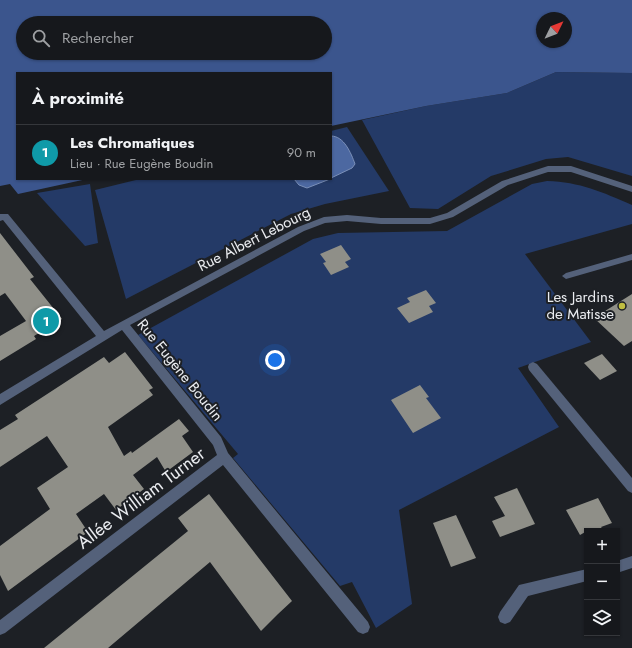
<!DOCTYPE html>
<html lang="fr">
<head>
<meta charset="utf-8">
<style>
	:root { --surface:#16181c; --page:#232529; --text:#f1f3f6; --muted:#9ea0a3; --line:#35373b; --accent:#ea580c }
	body { margin:0; font-family:Jost,sans-serif; background:var(--page); color:var(--text) }
	.controls { position:absolute; right:12px; bottom:12px; display:grid; overflow:hidden; border-radius:0px; box-shadow:0 1px 3px #0004 }
	.controls button { width:36px; height:36px; display:grid; place-items:center; padding:0; border:0; border-bottom:1px solid var(--line); background:var(--surface); color:var(--text); font:20px sans-serif }
	.compass { position:absolute; left:536px; top:12px; width:36px; height:36px; border-radius:50%; background:var(--surface); box-shadow:0 1px 3px #0004; rotate:47deg }
	.you { position:absolute; left:275px; top:360px; width:14px; height:14px; margin:-10px; border:3px solid #fff; border-radius:50%; background:#1a73e8; box-shadow:0 0 0 6px #1a73e833 }
	.badge { display:grid; place-items:center; width:26px; height:26px; border-radius:50%; background:var(--accent); color:#fff; font-size:13px; font-weight:700 }
	.pin { position:absolute; translate:-50% -50%; border:2px solid #fff; box-shadow:0 1px 4px #0006 }
	.list { margin:0; padding:0; list-style:none }
	h2 { display:flex; justify-content:space-between; align-items:center; height:52px; margin:0; padding:0 16px; font-size:17px }
	h2 small { font-size:13px; font-weight:400; color:var(--muted) }
	.list li { display:grid; grid-template-columns:26px 1fr auto; gap:12px; align-items:center; box-sizing:border-box; height:56px; padding:0 16px; border-top:1px solid var(--line) }
	.list b { display:block; font-size:15px; white-space:nowrap }
	.list p { margin:0; font-size:13px; white-space:nowrap; color:var(--muted) }
	.list em { font-size:13px; font-style:normal; color:var(--muted) }
	.icon { flex:none; width:22px; height:22px; fill:none; stroke:currentColor; stroke-width:2; stroke-linecap:round; stroke-linejoin:round }
	.map { position:relative; flex:none; width:632px; height:648px; overflow:hidden }
	.search { position:absolute; background:var(--surface); box-shadow:0 1px 3px #0004; left:16px; top:16px; width:316px; height:44px; display:flex; align-items:center; gap:10px; box-sizing:border-box; padding:0 14px; border-radius:22px; color:var(--muted); font-size:15px }
	.panel { position:absolute; background:var(--surface); box-shadow:0 1px 3px #0004; left:16px; top:72px; width:316px; height:108px; border-radius:0px }
	.map>svg:first-child { display:block }
</style>
</head>
<body>
<div class="map">
<svg width="632" height="648" viewBox="0 0 632 648">
	<rect width="100%" height="100%" fill="#1d2025"/>
	<!-- green -->
	<g fill="#243a67">
		<polygon points="556,72 632,73 632,176 568,157 546,159 491,176 438,209 410,208 362,120 426,106 507,93"/>
		<polygon points="347,127 389,191 325,204 291,214 126,299 95,190 140,179 331,179 331,131"/>
		<path d="M547 181C580 182 602 192 632 205V224L525 254 591 342 518 368 559 427 399 510 412 604 376 628 352 582 340 586 233 458 238 454 138 335 313 239 338 233 447 231 532 184Z"/>
		<polygon points="90,184 98,243 85,246 37,193"/>
	</g>
	<!-- forest -->
	<path fill="#3b558d" fill-rule="evenodd" d="M0 0H632V73L556 72 507 93 426 106 331 126V73H17V179H87L18 194 10 184 0 186ZM542 18H566V42H542ZM23 23H325V53H23Z"/>
	<!-- water -->
	<g fill="#4c68a1" stroke="#7b90b9">
		<path d="M331 136C344 136 351 153 355 164L352 168 331 178Z"/>
		<polygon points="294,179 330,179 307,188 299,185"/>
	</g>
	<!-- building -->
	<g fill="#8f8f88">
		<polygon points="0,233 34,277 30,279 62,319 34,336 36,339 0,361 0,336 26,321 5,293 0,296"/>
		<polygon points="341,245 351,259 345,262 349,267 331,275 323,263 326,262 320,254"/>
		<polygon points="426,290 436,303 429,306 433,312 409,323 397,308 410,302 407,298"/>
		<polygon points="632,294 632,341 624,346 594,318"/>
		<polygon points="125,352 153,388 149,390 153,395 108,427 124,456 131,451 132,453 179,419 189,431 182,436 193,452 166,472 157,457 133,475 144,489 116,510 104,494 76,514 88,532 8,591 0,575 0,546 50,509 37,488 68,467 47,436 0,467 0,430 18,419 15,415 104,357 109,363"/>
		<polygon points="602,354 617,371 600,380 584,363"/>
		<polygon points="420,385 429,397 426,398 441,418 413,433 391,400"/>
		<polygon points="517,488 535,524 500,537 492,521 505,516 494,497"/>
		<polygon points="209,494 292,601 278,614 261,631 210,562 108,648 44,648 188,531 178,518"/>
		<polygon points="598,498 612,523 601,527 604,531 587,531 580,535 566,510"/>
		<polygon points="456,515 476,558 451,567 433,523"/>
	</g>
	<g fill="none" stroke-linecap="round" stroke-linejoin="round">
		<!-- lane -->
		<polygon fill="#54617a" fill-rule="evenodd" points="632,254 632,260 566,279 562,276 566,273"/>
		<!-- street -->
		<g fill="#54617a" fill-rule="evenodd">
			<polygon points="548,166 571,166 632,186 632,192 571,172 548,172 508,185 453,217 430,224 381,224 347,221 325,223 304,231 130,325 221,437 228,453 368,622 370,627 368,632 363,634 358,632 223,465 5,633 0,635 0,620 217,455 213,445 122,330 0,405 0,394 96,336 3,220 0,221 0,214 8,214 104,331 298,227 324,217 347,215 381,218 430,218 447,213 502,181"/>
			<polygon points="533,362 537,364 632,478 632,493 628,491 529,370 528,367 529,364"/>
			<polygon points="632,556 632,568 617,573 617,561"/>
			<polygon points="587,569 587,581 528,596 510,622 505,624 500,622 498,617 500,612 519,585"/>
		</g>
	</g>
	<!-- markers -->
	<circle fill="#c0be41" stroke="#1d2025" stroke-width="1.5" cx="622" cy="306" r="4"/>
	<g text-anchor="middle" stroke-width="4" stroke-linejoin="round" paint-order="stroke">
		<!-- street labels -->
		<g font-size="15" fill="#eaecf0" stroke="#1d2025">
			<text transform="translate(254 239) rotate(-27)" y="5">Rue Albert Lebourg</text>
			<text transform="translate(180 370) rotate(51)" y="5">Rue Eugène Boudin</text>
		</g>
		<!-- poi labels -->
		<g font-size="15" fill="#eaecf0" stroke="#1d2025" text-anchor="end">
			<text x="614" y="302">Les Jardins<tspan x="614" dy="17">de Matisse</tspan></text>
		</g>
		<!-- near-street labels -->
		<g font-size="18" fill="#eaecf0" stroke="#1d2025">
			<text transform="translate(141 498) rotate(-37)" y="6">Allée William Turner</text>
		</g>
	</g>
</svg>
<div class="controls">
<button>+</button>
<button>−</button>
<button><svg class="icon" aria-label="layers" viewBox="0 0 24 24"><path d="M12 4l9 5-9 5-9-5zM3 14l9 5 9-5"/></svg></button>
</div>
<svg class="compass" viewBox="-18 -18 36 36"><path d="M0-13l5 13h-10z" fill="#e53935"/><path d="M0 13l5-13h-10z" fill="#9ea0a3"/></svg>
<div class="you"></div>
<div class="pin badge" style="left:46px;top:321px;background:#0f9aa8">1</div>
<div class="search"><svg class="icon" aria-label="search" viewBox="0 0 24 24"><circle cx="10" cy="10" r="6"/><path d="M15 15l6 6"/></svg>Rechercher</div>
<section class="panel">
<h2>À proximité<small></small></h2>
<ul class="list">
<li><span class="badge" style="background:#0f9aa8">1</span><div><b>Les Chromatiques</b><p>Lieu · Rue Eugène Boudin</p></div><em>90 m</em></li>
</ul>
</section>
</div>
</body>
</html>
